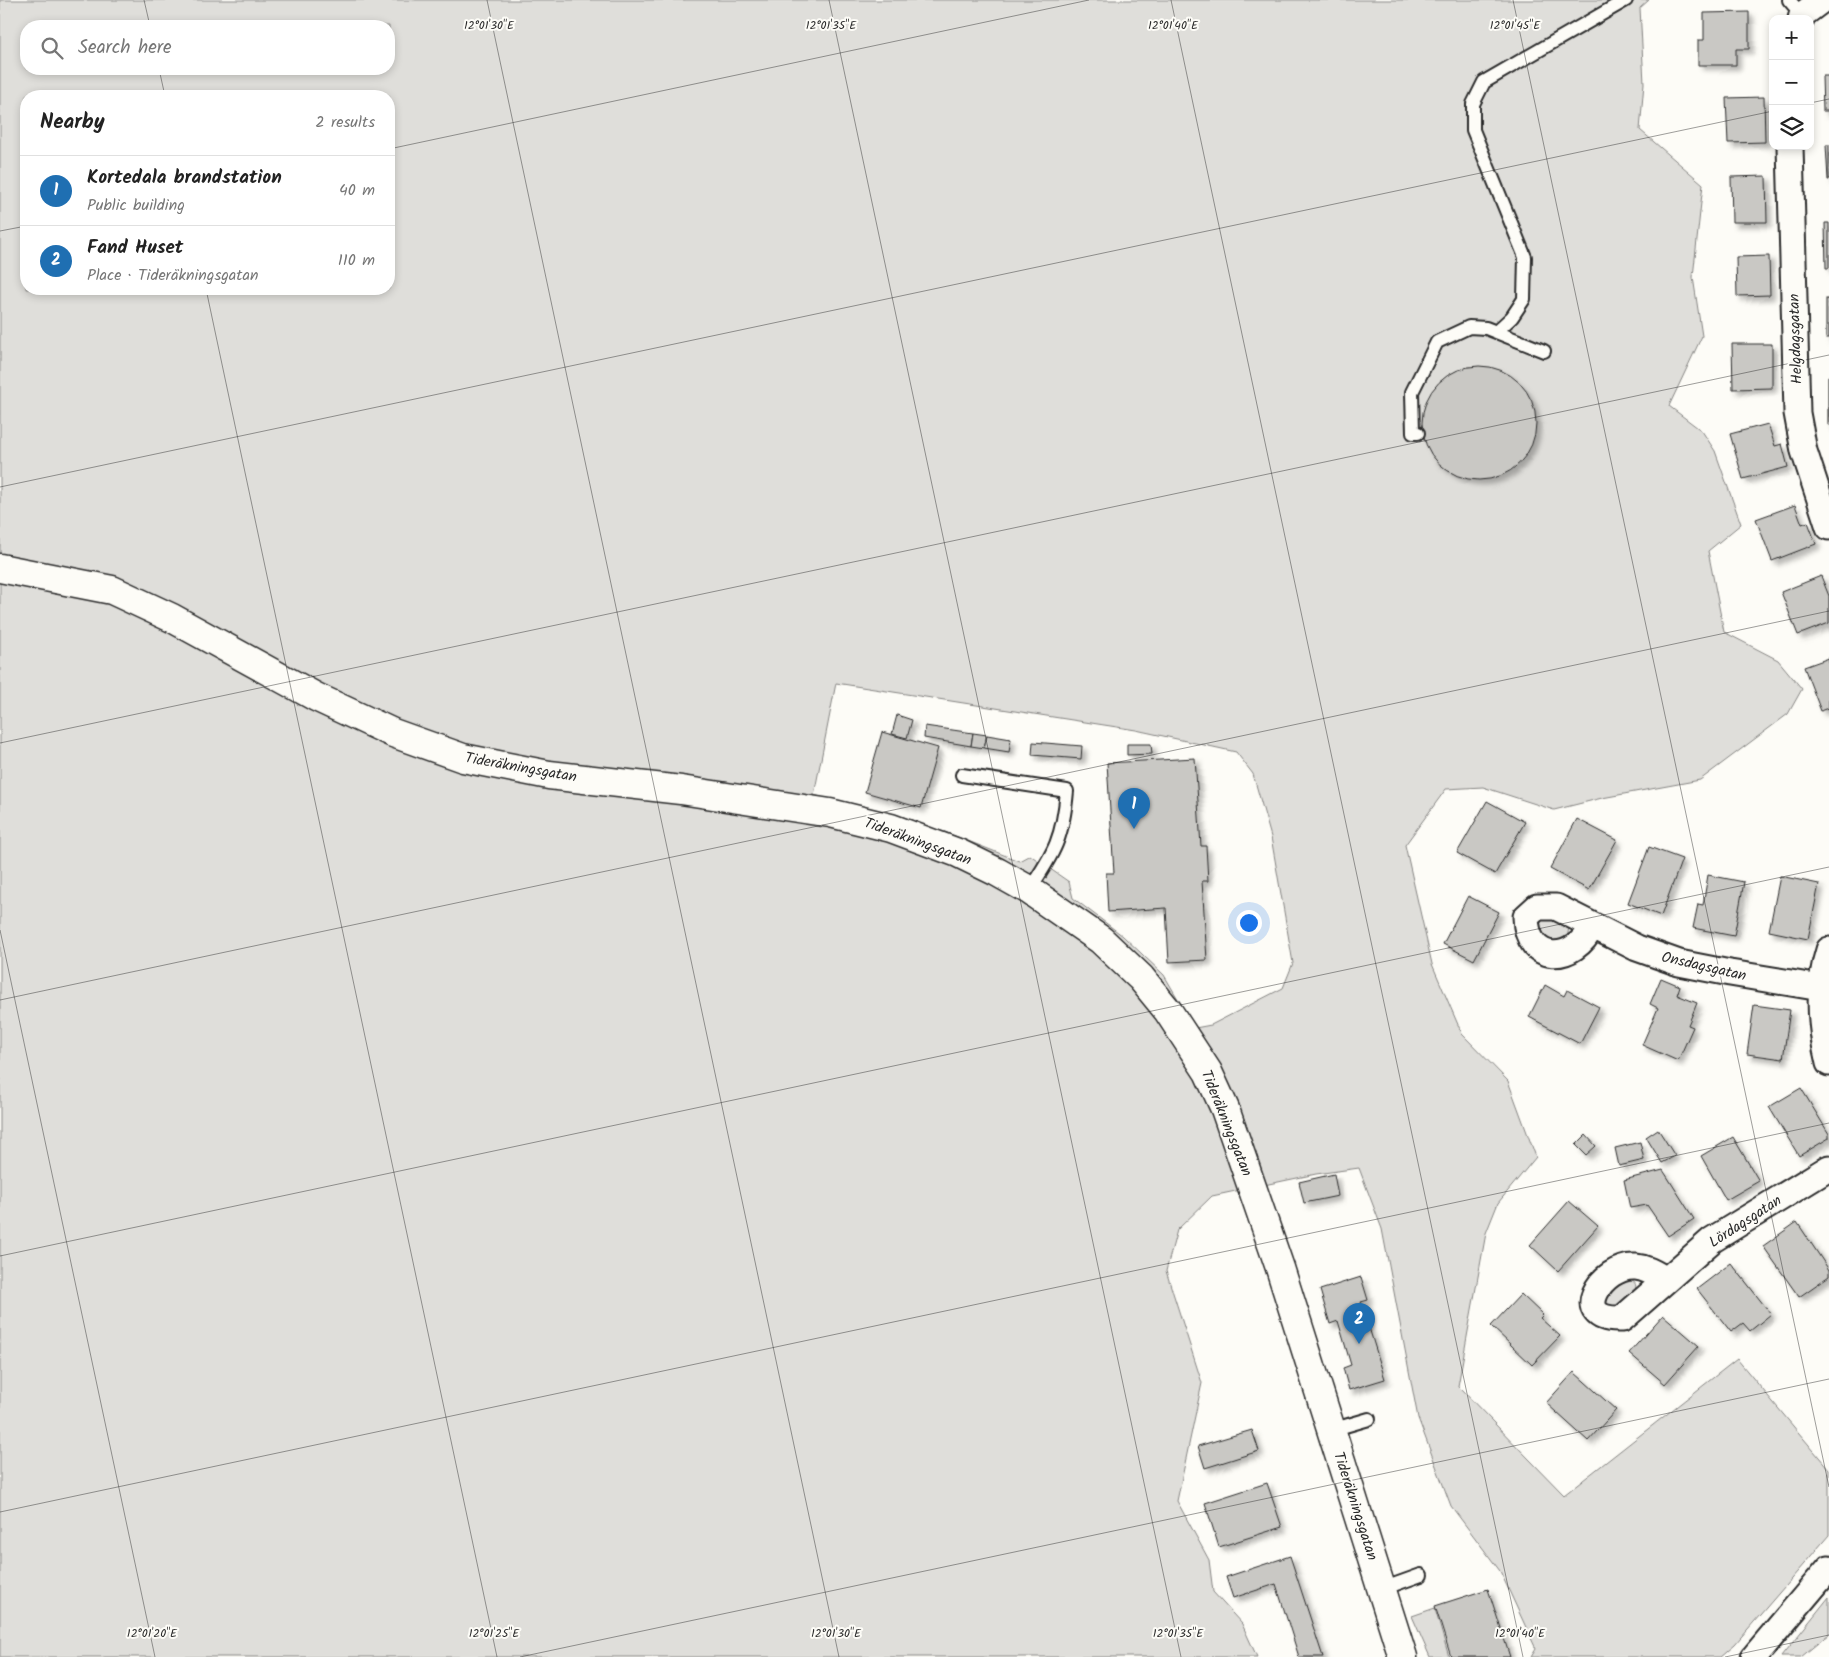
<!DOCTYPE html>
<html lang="en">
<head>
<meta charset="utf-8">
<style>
	:root { --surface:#fff; --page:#f2f2f2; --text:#222; --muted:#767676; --line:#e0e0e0; --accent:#1f6fb2 }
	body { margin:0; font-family:Kalam,sans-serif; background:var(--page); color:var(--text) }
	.controls { position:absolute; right:15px; top:15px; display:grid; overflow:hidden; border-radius:10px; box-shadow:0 2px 8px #0003 }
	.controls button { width:45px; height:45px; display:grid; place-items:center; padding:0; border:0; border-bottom:1px solid var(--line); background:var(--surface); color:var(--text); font:25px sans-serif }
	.you { position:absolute; left:1248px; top:922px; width:18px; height:18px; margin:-12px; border:4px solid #fff; border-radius:50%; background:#1a73e8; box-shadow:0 0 0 8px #1a73e833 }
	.badge { display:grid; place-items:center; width:32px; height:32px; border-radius:50%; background:var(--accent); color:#fff; font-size:16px; font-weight:700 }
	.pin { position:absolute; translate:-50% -41px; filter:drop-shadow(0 1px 2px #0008) }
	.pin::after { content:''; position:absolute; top:26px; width:18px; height:15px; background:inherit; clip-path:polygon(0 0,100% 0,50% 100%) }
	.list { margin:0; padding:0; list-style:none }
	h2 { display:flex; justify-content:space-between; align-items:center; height:65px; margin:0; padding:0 20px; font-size:21px }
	h2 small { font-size:16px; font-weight:400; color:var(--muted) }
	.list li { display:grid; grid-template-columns:32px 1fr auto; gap:15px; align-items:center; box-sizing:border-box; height:70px; padding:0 20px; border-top:1px solid var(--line) }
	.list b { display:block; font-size:19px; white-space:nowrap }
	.list p { margin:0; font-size:16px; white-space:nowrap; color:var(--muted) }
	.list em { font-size:16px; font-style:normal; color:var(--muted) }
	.icon { flex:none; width:28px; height:28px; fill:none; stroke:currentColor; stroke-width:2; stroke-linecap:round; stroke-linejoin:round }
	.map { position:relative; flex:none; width:1829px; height:1657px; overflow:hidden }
	.search { position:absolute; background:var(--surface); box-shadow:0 2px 8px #0003; left:20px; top:20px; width:375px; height:55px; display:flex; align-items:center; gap:12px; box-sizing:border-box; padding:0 18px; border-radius:20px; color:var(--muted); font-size:19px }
	.panel { position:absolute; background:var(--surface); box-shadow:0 2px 8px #0003; left:20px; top:90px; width:375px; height:205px; border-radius:20px }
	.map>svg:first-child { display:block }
</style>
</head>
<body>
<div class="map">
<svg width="1829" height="1657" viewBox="0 0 1829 1657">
	<defs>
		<filter id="shadow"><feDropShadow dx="4.5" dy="4.5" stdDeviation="2.5" flood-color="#0004"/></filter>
	</defs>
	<rect width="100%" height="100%" fill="#fdfcf7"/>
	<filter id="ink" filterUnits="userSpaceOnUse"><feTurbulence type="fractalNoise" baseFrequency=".02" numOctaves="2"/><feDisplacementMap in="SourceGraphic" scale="10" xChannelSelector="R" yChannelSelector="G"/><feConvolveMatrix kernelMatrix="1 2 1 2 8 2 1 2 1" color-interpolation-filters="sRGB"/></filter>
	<g filter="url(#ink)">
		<!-- green -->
		<g fill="#dfdeda" stroke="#858482" fill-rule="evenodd">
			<path d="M0 0H1649L1640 8 1644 83 1640 130 1703 184 1693 277 1702 336 1669 406 1702 431 1715 451 1741 524 1708 551 1724 632 1778 660 1802 689 1788 714 1700 780 1602 798 1554 810 1483 787 1446 789 1405 845 1432 964 1462 1034 1508 1081 1536 1157 1498 1203 1486 1233 1458 1386 1564 1495 1737 1359 1829 1469V1535L1735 1644 1720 1657H1531L1536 1649 1500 1571 1451 1506 1418 1418 1382 1229 1359 1168 1316 1174 1212 1196 1177 1230 1166 1271 1202 1383 1177 1501 1209 1560 1213 1592 1242 1624 1257 1657H0ZM26 26H389V69H26ZM26 96H389V289H26ZM836 683 1136 730 1236 752 1253 774 1271 837 1293 963 1283 988 1211 1025 1195 1028 1164 975 1123 936 1073 898 1069 882 1030 855 1019 861 945 832 814 795Z"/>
			<polygon points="1549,916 1569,926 1567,940 1545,944 1539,927 1542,920"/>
			<path d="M1622 1278C1652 1281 1625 1304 1616 1313L1601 1300Z"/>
			<polygon points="1829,1597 1829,1634 1801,1657 1781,1657"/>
			<polygon points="1435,1608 1435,1609 1449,1657 1430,1657 1412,1616"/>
		</g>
		<!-- building -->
		<g fill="#c9c8c4" stroke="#2b2b2b" filter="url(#shadow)">
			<polygon points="1749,12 1749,49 1736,49 1736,65 1698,65 1698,40 1704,40 1704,13"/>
			<polygon points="1822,76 1829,76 1829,111 1823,111"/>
			<polygon points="1764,97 1765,142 1728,143 1726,98"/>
			<polygon points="1826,145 1829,145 1829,180 1828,180"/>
			<polygon points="1766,176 1767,222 1732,222 1731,177"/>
			<polygon points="1825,223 1829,223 1829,268 1826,268"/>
			<polygon points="1769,256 1770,295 1737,296 1736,257"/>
			<rect x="1826" y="299" width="3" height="39"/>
			<polygon points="1732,344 1772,344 1772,388 1733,389"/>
			<circle cx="1479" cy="423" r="57"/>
			<polygon points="1828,376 1829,376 1829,426 1828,425"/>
			<polygon points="1768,424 1775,446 1782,444 1788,467 1743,479 1730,434"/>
			<polygon points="1795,505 1802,524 1808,522 1816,544 1772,561 1756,519"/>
			<polygon points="1821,576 1829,596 1829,623 1798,635 1781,592"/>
			<polygon points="1829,658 1829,708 1821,711 1804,667"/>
			<polygon points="897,715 912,720 907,738 892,734"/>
			<polygon points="925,726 973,733 971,746 924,738"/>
			<polygon points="882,732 938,748 921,808 865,792"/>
			<polygon points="973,733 987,735 984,748 971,746"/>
			<polygon points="987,735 1011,739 1009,752 984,748"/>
			<polygon points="1033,742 1082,746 1081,759 1032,755"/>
			<polygon points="1127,744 1151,744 1152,754 1127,755"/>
			<polygon points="1195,758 1201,846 1206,846 1208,881 1202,881 1207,960 1169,962 1166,908 1108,912 1106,873 1114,873 1107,763"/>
			<polygon points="1487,801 1525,822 1495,874 1457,853"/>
			<polygon points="1577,819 1617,840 1589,890 1550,869"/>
			<polygon points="1649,847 1682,859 1661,916 1628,903"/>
			<polygon points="1708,875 1744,882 1734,936 1693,928 1698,904 1703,905"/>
			<polygon points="1780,876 1819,884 1808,939 1769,931"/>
			<polygon points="1468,896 1499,912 1474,960 1443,944"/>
			<polygon points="1661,978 1680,986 1677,995 1697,1003 1688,1025 1693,1027 1678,1061 1642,1045 1658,1008 1650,1004"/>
			<polygon points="1545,985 1564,996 1567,990 1599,1007 1580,1044 1529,1017"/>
			<polygon points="1754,1005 1790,1010 1783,1059 1747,1054"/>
			<polygon points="1801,1088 1829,1134 1829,1138 1799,1156 1769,1107"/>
			<polygon points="1658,1129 1675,1156 1662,1163 1646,1137"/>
			<polygon points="1586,1135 1596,1146 1586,1155 1576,1145"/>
			<polygon points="1733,1137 1759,1181 1726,1200 1701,1156"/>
			<polygon points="1640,1142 1644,1160 1619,1166 1615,1148"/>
			<polygon points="1663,1170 1694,1219 1668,1236 1647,1205 1630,1208 1624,1180"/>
			<polygon points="1334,1174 1338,1196 1304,1203 1299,1182"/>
			<polygon points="1569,1201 1598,1226 1558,1271 1530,1245"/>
			<polygon points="1797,1222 1829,1270 1829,1276 1799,1297 1763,1246"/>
			<polygon points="1731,1263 1771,1314 1750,1331 1743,1323 1731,1332 1697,1289"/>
			<polygon points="1361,1277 1368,1300 1361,1302 1385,1379 1349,1390 1343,1368 1351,1365 1338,1321 1330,1324 1320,1290"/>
			<polygon points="1521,1294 1543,1315 1540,1318 1560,1336 1532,1365 1491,1326"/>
			<polygon points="1663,1315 1699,1346 1665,1384 1629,1353"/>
			<polygon points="1574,1372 1616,1410 1588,1441 1546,1403"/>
			<polygon points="1252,1430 1259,1451 1205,1468 1198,1446"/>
			<polygon points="1267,1483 1282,1527 1219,1547 1205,1503"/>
			<polygon points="1290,1556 1323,1657 1299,1657 1276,1584 1233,1598 1226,1577"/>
			<polygon points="1488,1589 1510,1657 1451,1657 1435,1606"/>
		</g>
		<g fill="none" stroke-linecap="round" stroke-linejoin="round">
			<defs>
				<g id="lane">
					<polyline points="1789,0 1802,15"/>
					<polyline points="1497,331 1512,317 1524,299 1525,257 1473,130 1473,104 1484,82 1626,0"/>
					<polyline points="1418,433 1413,433 1412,392 1437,342 1469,327 1486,328 1544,351"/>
					<path d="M962 775 1067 791C1063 837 1055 852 1029 890"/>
					<polyline points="1331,1430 1369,1419"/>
					<polyline points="1382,1589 1421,1575"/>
				</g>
				<g id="street">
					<polyline points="1801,19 1802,15 1822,0"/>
					<polyline points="1790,146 1797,413 1804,451 1829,527"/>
					<path d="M1592 926C1574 964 1527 965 1526 917L1537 907H1556L1637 948 1679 963 1730 973 1821 988"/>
					<path d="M1829 950C1817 987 1820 1026 1829 1063"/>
					<path d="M1665 1279C1656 1274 1647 1268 1636 1267 1601 1264 1567 1322 1622 1319L1712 1240 1829 1168"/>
					<polyline points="1754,1657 1829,1568"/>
				</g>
				<polyline id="secondary" points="0,568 112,590 172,618 316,697 393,733 463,758 549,775 681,790 830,813 891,828 958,853 997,872 1029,890 1101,940 1141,978 1168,1011 1208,1072 1225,1109 1280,1268 1403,1657"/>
			</defs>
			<!-- lane casing -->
			<use href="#lane" stroke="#2b2b2b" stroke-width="16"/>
			<!-- street casing -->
			<use href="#street" stroke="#2b2b2b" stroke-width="29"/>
			<!-- secondary casing -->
			<use href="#secondary" stroke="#2b2b2b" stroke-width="31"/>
			<!-- lane -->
			<use href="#lane" stroke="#fdfcf7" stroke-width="12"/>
			<!-- street -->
			<use href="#street" stroke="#fdfcf7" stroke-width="25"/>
			<!-- secondary -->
			<use href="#secondary" stroke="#fdfcf7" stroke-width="28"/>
		</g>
	</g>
	<!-- ticks -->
	<path fill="none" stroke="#2b2b2b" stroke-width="1" stroke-opacity="0.45" d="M144 0 150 26M487 0 839 1657M829 0 1181 1657M1171 0 1523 1657M1513 0 1829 1487M159 69 165 96M1810 103 1829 99M389 149 1089 0M0 231 26 226M206 289 497 1657M0 487 1773 111M0 743 1829 355M0 930 155 1657M0 1000 1829 611M0 1256 1829 867M0 1512 1829 1123M520 1657 1829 1379M1725 1657 1829 1635"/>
	<g text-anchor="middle" stroke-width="4" stroke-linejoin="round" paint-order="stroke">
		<!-- street labels -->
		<g font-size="15" fill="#2b2b2b" stroke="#fdfcf7">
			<text transform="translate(1795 339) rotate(-92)" y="5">Helgdagsgatan</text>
			<text transform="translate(521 767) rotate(10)" y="5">Tideräkningsgatan</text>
			<text transform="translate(918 841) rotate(20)" y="5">Tideräkningsgatan</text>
			<text transform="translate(1704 966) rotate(13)" y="5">Onsdagsgatan</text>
			<text transform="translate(1227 1123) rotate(68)" y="5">Tideräkningsgatan</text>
			<text transform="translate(1745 1221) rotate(-33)" y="5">Lördagsgatan</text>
			<text transform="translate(1356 1506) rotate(72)" y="5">Tideräkningsgatan</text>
		</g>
	</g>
	<g font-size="12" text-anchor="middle" fill="#2b2b2b" stroke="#fdfcf7" stroke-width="4" stroke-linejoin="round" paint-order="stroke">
		<text x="489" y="29">12°01'30"E</text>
		<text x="831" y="29">12°01'35"E</text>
		<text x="1173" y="29">12°01'40"E</text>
		<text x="1515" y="29">12°01'45"E</text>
		<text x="152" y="1637">12°01'20"E</text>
		<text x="494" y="1637">12°01'25"E</text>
		<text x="836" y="1637">12°01'30"E</text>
		<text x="1178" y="1637">12°01'35"E</text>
		<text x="1520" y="1637">12°01'40"E</text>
	</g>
</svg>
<div class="controls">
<button>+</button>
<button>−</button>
<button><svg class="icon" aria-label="layers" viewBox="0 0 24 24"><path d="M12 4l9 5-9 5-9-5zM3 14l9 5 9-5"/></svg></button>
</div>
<div class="you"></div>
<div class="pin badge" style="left:1134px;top:829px">1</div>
<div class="pin badge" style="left:1359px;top:1344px">2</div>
<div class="search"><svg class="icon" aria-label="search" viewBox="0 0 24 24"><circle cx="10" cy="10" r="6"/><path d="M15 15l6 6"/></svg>Search here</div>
<section class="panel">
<h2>Nearby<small>2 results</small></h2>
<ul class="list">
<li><span class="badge">1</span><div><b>Kortedala brandstation</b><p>Public building</p></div><em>40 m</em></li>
<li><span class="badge">2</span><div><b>Fand Huset</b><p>Place · Tideräkningsgatan</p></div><em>110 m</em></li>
</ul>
</section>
</div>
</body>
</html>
